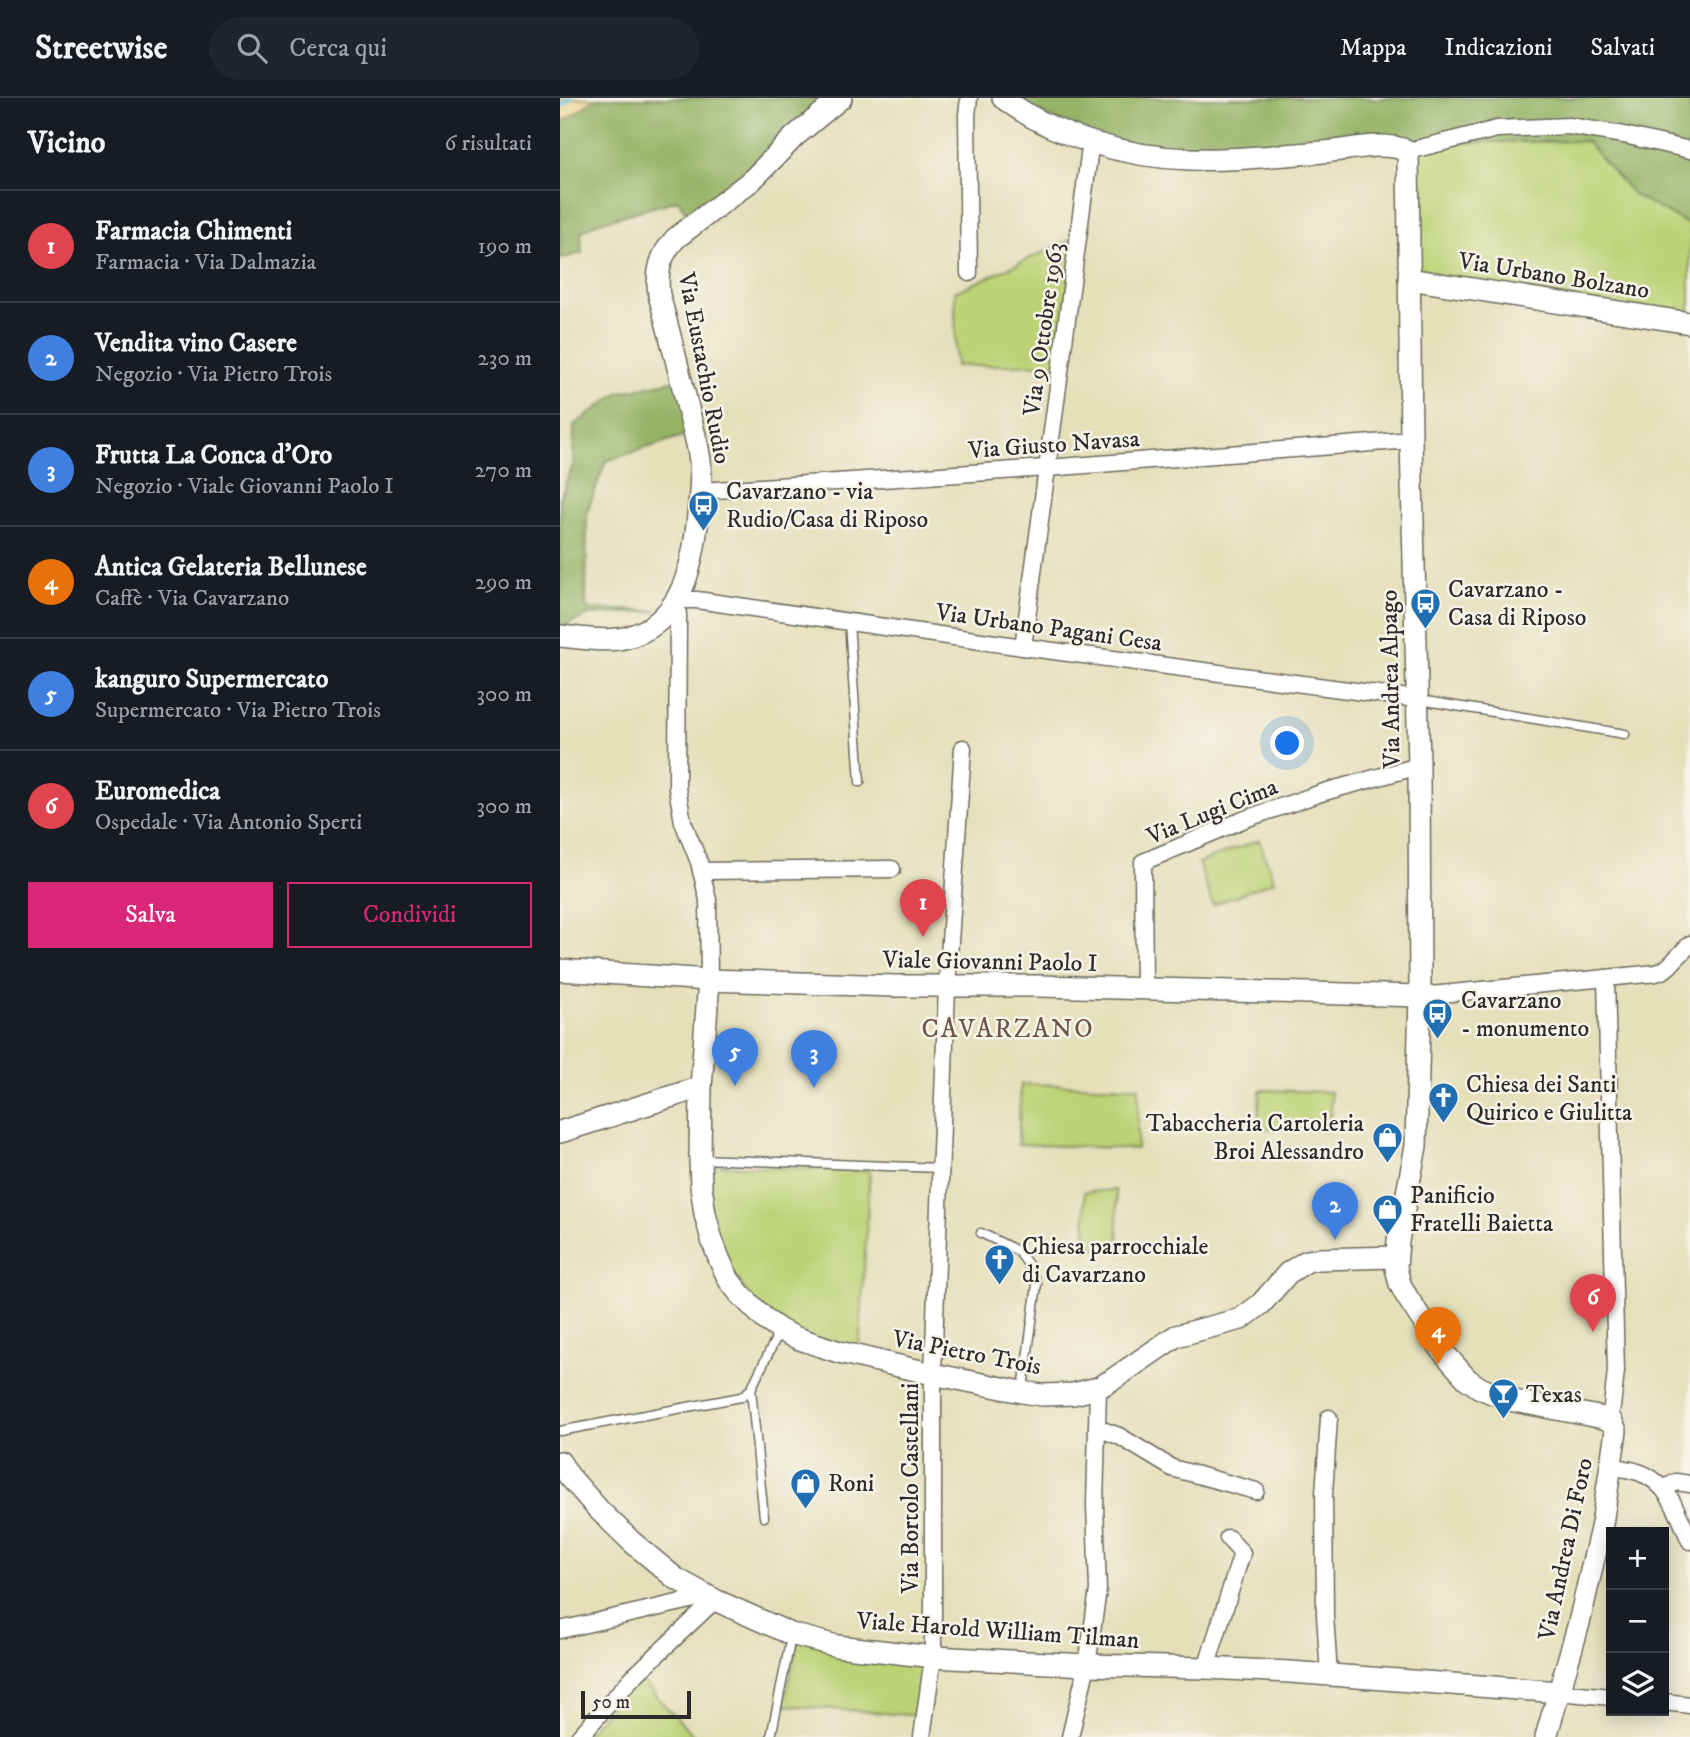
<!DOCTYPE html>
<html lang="it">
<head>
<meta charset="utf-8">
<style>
	:root { --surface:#171b24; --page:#20242c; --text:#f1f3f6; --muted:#9ea1a6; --line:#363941; --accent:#db2777 }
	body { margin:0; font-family:"IM FELL DW Pica",serif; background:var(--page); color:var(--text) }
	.controls { position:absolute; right:21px; bottom:21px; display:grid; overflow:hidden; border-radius:0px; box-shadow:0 4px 18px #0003 }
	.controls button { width:63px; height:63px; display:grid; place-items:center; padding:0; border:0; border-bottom:2px solid var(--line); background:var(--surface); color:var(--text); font:35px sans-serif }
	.scale { position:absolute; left:21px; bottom:18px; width:110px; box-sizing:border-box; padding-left:7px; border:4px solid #2b2b2b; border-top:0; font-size:19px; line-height:24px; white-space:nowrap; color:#2b2b2b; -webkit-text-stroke:5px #f7f3e8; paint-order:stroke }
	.you { position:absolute; left:728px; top:646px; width:24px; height:24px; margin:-18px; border:5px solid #fff; border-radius:50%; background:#1a73e8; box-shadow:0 0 0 10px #1a73e833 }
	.badge { display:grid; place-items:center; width:46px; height:46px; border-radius:50%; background:var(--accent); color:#fff; font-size:23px; font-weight:700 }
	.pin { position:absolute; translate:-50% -58px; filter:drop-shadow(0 2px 4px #0008) }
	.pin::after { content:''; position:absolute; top:37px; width:24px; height:21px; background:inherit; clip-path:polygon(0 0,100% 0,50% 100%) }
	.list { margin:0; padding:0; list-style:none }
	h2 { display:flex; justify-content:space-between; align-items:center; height:91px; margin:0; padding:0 28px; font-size:30px }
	h2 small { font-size:23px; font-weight:400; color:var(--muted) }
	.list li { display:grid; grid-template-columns:46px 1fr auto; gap:21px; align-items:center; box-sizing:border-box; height:112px; padding:0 28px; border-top:2px solid var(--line) }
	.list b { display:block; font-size:26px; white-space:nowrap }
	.list p { margin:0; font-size:23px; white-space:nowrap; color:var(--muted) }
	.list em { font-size:23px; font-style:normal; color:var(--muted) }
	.actions { display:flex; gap:14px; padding:21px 28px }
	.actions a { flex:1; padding:16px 0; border:2px solid var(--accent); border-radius:0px; text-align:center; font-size:24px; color:var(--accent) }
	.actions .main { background:var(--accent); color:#fff }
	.icon { flex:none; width:38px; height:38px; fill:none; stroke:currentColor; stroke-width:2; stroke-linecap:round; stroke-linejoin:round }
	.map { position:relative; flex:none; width:1130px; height:1639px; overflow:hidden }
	header { display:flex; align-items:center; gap:42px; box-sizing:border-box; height:98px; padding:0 35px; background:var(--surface); border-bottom:2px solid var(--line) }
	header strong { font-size:33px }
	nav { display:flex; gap:38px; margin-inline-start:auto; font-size:24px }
	.search { width:490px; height:63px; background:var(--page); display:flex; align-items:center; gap:18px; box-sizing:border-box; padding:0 24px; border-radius:38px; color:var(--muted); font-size:26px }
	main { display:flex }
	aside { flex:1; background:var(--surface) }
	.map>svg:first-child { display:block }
</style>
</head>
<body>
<header>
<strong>Streetwise</strong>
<div class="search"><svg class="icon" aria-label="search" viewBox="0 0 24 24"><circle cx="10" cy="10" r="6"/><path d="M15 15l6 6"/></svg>Cerca qui</div>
<nav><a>Mappa</a><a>Indicazioni</a><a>Salvati</a></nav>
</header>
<main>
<aside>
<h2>Vicino<small>6 risultati</small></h2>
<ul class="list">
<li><span class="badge" style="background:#e0444e">1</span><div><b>Farmacia Chimenti</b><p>Farmacia · Via Dalmazia</p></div><em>190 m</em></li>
<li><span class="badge" style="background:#3f7fe0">2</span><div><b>Vendita vino Casere</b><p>Negozio · Via Pietro Trois</p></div><em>230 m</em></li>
<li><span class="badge" style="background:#3f7fe0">3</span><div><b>Frutta La Conca d'Oro</b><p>Negozio · Viale Giovanni Paolo I</p></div><em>270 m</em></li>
<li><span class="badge" style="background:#e8710a">4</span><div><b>Antica Gelateria Bellunese</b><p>Caffè · Via Cavarzano</p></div><em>290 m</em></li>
<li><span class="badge" style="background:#3f7fe0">5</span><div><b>kanguro Supermercato</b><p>Supermercato · Via Pietro Trois</p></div><em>300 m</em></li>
<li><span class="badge" style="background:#e0444e">6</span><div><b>Euromedica</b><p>Ospedale · Via Antonio Sperti</p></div><em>300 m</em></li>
</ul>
<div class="actions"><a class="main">Salva</a><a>Condividi</a></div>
</aside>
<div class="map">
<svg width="1130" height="1639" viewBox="0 0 1130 1639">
	<rect width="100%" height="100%" fill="#f7f3e8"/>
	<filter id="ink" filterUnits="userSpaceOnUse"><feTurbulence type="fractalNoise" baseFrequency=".0143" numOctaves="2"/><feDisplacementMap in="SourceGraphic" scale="14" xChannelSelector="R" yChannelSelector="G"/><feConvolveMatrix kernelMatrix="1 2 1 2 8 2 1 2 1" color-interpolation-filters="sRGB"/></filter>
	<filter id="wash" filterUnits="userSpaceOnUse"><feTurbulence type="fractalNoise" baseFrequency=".00686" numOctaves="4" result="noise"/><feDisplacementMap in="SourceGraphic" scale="28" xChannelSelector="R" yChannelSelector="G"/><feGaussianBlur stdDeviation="1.57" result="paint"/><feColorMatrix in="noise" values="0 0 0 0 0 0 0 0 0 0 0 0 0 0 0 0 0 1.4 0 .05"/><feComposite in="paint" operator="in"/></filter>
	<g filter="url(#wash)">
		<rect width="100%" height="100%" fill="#e5dfba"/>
		<!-- green -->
		<g fill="#bdd276" stroke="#747e50" stroke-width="2">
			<polygon points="1026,43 1074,97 1130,127 1130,230 845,183 849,45"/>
			<polygon points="517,139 497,266 396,268 395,194"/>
			<polygon points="699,742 714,783 653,807 638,765"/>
			<polygon points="461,986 579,989 577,1051 458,1046"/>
			<polygon points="700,992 771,994 770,1032 698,1030"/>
			<polygon points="144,1067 310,1073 299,1256 215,1234 146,1137"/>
			<polygon points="556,1092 559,1149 527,1151 524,1094"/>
			<polygon points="238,1542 368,1563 360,1618 224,1607"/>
			<polygon points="78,1579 133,1637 136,1639 23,1639"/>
		</g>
		<!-- forest -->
		<g fill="#96b467" stroke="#607049" stroke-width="2">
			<polygon points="36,0 291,0 254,24 132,124 118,102 36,125 21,134 22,155 0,161 0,26"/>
			<polygon points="450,0 1130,0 1130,127 1074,97 1026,43 849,45 645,57 533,40"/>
			<polygon points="125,280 138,333 46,363 27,414 26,511 97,513 29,517 0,529 0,400 13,367 14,327 58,295"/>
		</g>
		<!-- sand -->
		<polygon fill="#eeda9e" stroke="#8c8264" stroke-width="2" points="0,0 36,0 0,26"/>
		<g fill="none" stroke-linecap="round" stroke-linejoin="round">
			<!-- stream -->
			<polyline stroke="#64c3e2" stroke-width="4.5" points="0,9 11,0"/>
		</g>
	</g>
	<g filter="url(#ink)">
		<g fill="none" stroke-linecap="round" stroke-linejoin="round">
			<defs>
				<g id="lane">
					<polyline points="289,524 300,684"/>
					<polyline points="860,602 1065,636"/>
					<polyline points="142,1061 380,1070"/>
					<polyline points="421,1135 458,1153 470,1169 477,1186 463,1291"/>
					<polyline points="0,1333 181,1299 191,1291"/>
					<polyline points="204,1419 191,1291 219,1234"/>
					<polyline points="211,1639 231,1539"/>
				</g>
				<g id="street">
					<polyline points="409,0 407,17 409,175"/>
					<polyline points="848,53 937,31 1009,28 1064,37 1130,52"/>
					<polyline points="140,393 487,370 851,342"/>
					<polyline points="463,549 531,43"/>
					<polyline points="141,773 332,771"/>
					<polyline points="149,882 148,802 139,764 123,724 117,690 118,517 116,502 137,502 463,549 856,601"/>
					<polyline points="584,891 583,764 685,721 764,694 859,668"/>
					<polyline points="860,898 1046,880"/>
					<polyline points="1048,1322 1052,1309 1056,1273 1046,880 1096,875 1104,872 1109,868 1130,846"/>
					<polyline points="537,1330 559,1338 612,1370 696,1393"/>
					<path d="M1050 1368C1059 1370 1069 1371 1078 1374 1109 1384 1118 1416 1130 1443"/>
					<polyline points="1104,1391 1116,1384 1130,1386"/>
					<polyline points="0,1532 148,1498"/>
					<polyline points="646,1570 682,1455 668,1440"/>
					<polyline points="769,1577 765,1517 764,1396 769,1320"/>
					<polyline points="999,1594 1051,1599"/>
					<polyline points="1104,1604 1130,1607"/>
					<polyline points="19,1639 71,1581 155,1502"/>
					<polyline points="362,1639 373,1559 373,1276 387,888 403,650"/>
					<polyline points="510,1639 527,1567 538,1492 535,1407 538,1290"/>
				</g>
				<g id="secondary">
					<path d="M443 0C494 39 566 59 629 61 672 63 721 57 763 54 790 52 823 42 848 53L851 342 859 668 860 898 856 1048 838 1143 836 1170 840 1186 847 1199 884 1255 907 1281 920 1290 949 1302 1044 1320 1052 1324 1056 1333 1042 1426 1019 1525 986 1639"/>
					<polyline points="849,181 1130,225"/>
					<path d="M0 538C24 540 51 546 74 537 124 520 134 462 138 417 140 399 142 381 140 363 138 344 131 325 127 306 118 269 109 233 99 197 96 174 100 157 116 140L192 82 235 38 281 0"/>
					<polyline points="0,872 149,882 334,888 479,888 860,898"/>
					<polyline points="149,882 141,989 140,1061 141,1088 145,1116 152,1142 160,1163 169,1182 180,1196 206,1222 220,1232 237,1240 279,1254 373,1276 462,1294 482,1297 513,1296 538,1290 552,1282 616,1238 681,1221 701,1206 728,1175 747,1163 759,1161 836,1159"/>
					<polyline points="0,1034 141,989"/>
					<polyline points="0,1364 9,1378 38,1411 72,1444 115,1480 155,1502 231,1536 277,1548 373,1559 527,1567 646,1570 730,1574 999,1594"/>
				</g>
			</defs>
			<!-- lane casing -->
			<use href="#lane" stroke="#6c6a5d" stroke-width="11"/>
			<!-- street casing -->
			<use href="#street" stroke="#6c6a5d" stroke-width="19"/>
			<!-- secondary casing -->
			<use href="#secondary" stroke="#6c6a5d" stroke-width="24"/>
			<!-- lane -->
			<use href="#lane" stroke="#fff" stroke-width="8"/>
			<!-- street -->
			<use href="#street" stroke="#fff" stroke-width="16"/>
			<!-- secondary -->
			<use href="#secondary" stroke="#fff" stroke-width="21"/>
		</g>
	</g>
	<!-- icons -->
	<defs>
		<symbol id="bus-pin" viewBox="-11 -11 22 30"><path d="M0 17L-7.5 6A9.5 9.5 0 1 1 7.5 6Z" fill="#1f6fb2" stroke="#f7f3e8"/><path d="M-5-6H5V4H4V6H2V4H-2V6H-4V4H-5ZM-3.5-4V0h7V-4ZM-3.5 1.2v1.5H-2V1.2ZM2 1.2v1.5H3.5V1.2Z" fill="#fff"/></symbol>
		<symbol id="church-pin" viewBox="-11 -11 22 30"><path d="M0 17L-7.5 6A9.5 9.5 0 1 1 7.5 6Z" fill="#1f6fb2" stroke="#f7f3e8"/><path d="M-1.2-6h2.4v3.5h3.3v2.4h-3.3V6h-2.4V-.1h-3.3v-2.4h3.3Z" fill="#fff"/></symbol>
		<symbol id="shop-pin" viewBox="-11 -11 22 30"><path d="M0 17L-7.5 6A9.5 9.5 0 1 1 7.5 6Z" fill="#1f6fb2" stroke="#f7f3e8"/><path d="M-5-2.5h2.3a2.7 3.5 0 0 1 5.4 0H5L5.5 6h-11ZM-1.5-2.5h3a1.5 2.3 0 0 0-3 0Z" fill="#fff"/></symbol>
		<symbol id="bar-pin" viewBox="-11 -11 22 30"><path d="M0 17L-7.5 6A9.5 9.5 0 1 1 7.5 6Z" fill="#1f6fb2" stroke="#f7f3e8"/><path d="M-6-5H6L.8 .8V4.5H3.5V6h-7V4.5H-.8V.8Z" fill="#fff"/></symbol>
	</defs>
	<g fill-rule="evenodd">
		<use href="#bus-pin" x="126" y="390" width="35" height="47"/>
		<use href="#bus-pin" x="848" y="488" width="35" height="47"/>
		<use href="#bus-pin" x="860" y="898" width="35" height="47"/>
		<use href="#church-pin" x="866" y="982" width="35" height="47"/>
		<use href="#shop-pin" x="810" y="1022" width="35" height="47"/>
		<use href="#shop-pin" x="810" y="1094" width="35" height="47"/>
		<use href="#church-pin" x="422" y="1144" width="35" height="47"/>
		<use href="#bar-pin" x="926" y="1278" width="35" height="47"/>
		<use href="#shop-pin" x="228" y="1368" width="35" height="47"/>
	</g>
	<g text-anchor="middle" stroke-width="5" stroke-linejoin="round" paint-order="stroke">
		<!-- street labels -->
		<g font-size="24" fill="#2b2b2b" stroke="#f7f3e8">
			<text transform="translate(994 177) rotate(9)" y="8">Via Urbano Bolzano</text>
			<text transform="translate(483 231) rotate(-82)" y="8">Via 9 Ottobre 1963</text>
			<text transform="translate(145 270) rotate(79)" y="8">Via Eustachio Rudio</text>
			<text transform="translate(494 346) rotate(-4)" y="8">Via Giusto Navasa</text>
			<text transform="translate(489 529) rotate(8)" y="8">Via Urbano Pagani Cesa</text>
			<text transform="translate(830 581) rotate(-91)" y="8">Via Andrea Alpago</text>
			<text transform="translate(652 713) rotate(-22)" y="8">Via Lugi Cima</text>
			<text transform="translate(430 863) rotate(1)" y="8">Viale Giovanni Paolo I</text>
			<text transform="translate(407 1254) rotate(11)" y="8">Via Pietro Trois</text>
			<text transform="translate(350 1390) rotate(-90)" y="8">Via Bortolo Castellani</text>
			<text transform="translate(1005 1451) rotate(-78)" y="8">Via Andrea Di Foro</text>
			<text transform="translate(438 1532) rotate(4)" y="8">Viale Harold William Tilman</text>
		</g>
		<!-- poi labels -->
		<g font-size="24" fill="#2b2b2b" stroke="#f7f3e8" text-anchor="start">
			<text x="166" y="401">Cavarzano - via<tspan x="166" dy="28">Rudio/Casa di Riposo</tspan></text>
			<text x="888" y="499">Cavarzano -<tspan x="888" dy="28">Casa di Riposo</tspan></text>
			<text x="901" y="910">Cavarzano<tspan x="901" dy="28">- monumento</tspan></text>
			<text x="906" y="994">Chiesa dei Santi<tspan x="906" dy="28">Quirico e Giulitta</tspan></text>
			<text x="804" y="1033" text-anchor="end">Tabaccheria Cartoleria<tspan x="804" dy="28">Broi Alessandro</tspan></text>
			<text x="850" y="1105">Panificio<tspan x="850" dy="28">Fratelli Baietta</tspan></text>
			<text x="462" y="1156">Chiesa parrocchiale<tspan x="462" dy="28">di Cavarzano</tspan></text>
			<text x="966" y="1304">Texas</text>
			<text x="268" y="1393">Roni</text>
		</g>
		<!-- neighbourhood labels -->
		<g font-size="26" letter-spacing="2" fill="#6d5344" stroke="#f7f3e8">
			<text x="448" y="939">CAVARZANO</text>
		</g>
	</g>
</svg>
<div class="controls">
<button>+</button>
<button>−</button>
<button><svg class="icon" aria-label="layers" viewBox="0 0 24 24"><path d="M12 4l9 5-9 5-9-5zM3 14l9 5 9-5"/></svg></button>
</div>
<div class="scale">50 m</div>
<div class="you"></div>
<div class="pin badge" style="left:363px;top:839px;background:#e0444e">1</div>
<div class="pin badge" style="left:775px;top:1142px;background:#3f7fe0">2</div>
<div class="pin badge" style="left:254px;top:990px;background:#3f7fe0">3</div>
<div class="pin badge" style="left:878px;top:1267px;background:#e8710a">4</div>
<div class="pin badge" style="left:175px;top:988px;background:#3f7fe0">5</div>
<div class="pin badge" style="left:1033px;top:1234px;background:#e0444e">6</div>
</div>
</main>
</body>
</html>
